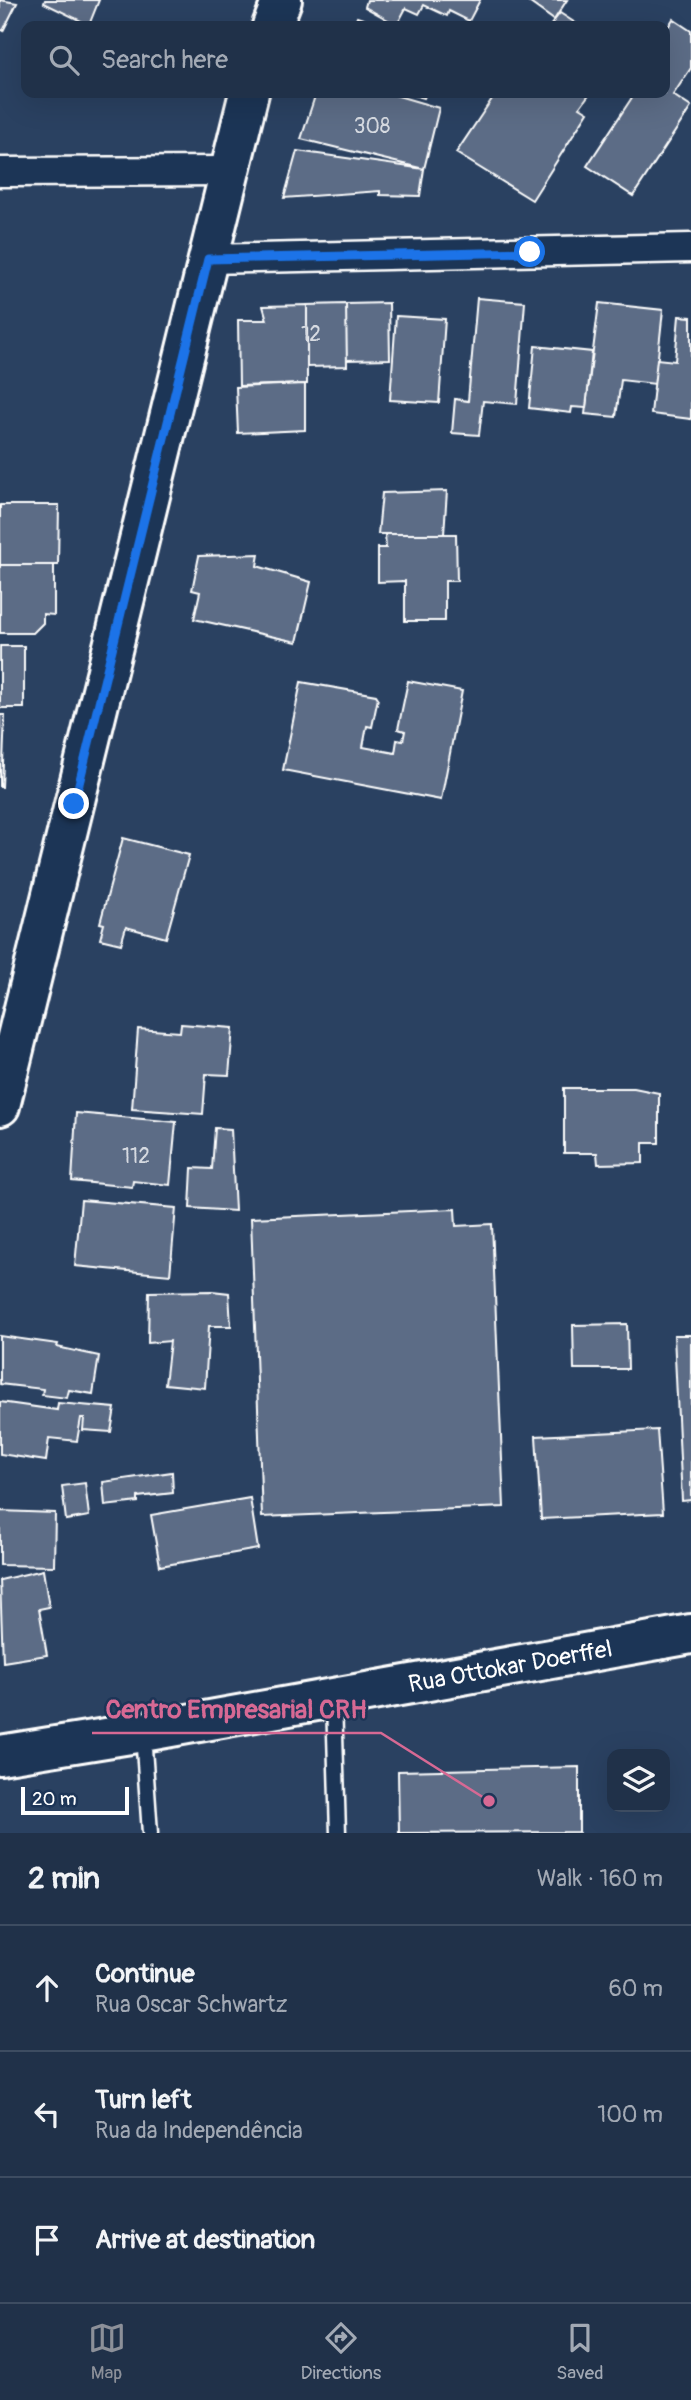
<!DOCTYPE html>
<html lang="en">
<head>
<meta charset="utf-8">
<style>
	:root { --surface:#203149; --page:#2d3d53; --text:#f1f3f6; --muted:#a2a9b4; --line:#3d4c61; --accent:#8c9099 }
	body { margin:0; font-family:Pangolin,sans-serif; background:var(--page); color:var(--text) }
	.controls { position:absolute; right:21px; bottom:21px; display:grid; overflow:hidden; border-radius:14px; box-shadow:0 7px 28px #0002 }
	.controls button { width:63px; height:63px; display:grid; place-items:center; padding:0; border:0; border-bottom:2px solid var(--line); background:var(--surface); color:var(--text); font:35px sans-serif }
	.scale { position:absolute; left:21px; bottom:18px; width:108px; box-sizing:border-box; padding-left:7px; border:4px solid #fff; border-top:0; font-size:19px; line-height:24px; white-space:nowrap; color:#fff; -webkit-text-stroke:5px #1d3557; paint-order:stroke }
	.stop { position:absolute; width:21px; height:21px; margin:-16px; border:5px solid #1a73e8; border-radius:50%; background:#fff }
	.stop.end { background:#1a73e8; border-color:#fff; box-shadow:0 2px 7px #0008 }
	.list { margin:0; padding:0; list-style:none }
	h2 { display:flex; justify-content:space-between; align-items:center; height:91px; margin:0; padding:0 28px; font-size:30px }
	h2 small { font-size:23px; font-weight:400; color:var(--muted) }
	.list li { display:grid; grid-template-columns:46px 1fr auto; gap:21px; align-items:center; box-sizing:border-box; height:126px; padding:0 28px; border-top:2px solid var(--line) }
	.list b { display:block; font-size:26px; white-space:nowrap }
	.list p { margin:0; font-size:23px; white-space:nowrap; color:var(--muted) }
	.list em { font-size:23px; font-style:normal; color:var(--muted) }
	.icon { flex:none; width:38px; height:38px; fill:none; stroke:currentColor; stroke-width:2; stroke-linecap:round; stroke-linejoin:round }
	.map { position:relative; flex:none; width:691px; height:1833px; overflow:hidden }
	.search { position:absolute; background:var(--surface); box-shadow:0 7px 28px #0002; left:21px; right:21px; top:21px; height:77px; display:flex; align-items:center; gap:18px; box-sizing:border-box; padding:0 24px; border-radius:14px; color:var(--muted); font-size:26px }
	.sheet { height:469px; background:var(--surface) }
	nav { display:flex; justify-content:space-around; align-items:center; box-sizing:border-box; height:98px; border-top:2px solid var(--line); background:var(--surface); font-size:19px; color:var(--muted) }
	nav a { display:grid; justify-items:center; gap:4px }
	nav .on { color:var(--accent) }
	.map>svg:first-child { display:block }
</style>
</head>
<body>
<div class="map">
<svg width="691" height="1833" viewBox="0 0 691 1833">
	<rect width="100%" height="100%" fill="#2a4161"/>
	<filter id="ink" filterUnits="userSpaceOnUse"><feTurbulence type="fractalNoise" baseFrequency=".0143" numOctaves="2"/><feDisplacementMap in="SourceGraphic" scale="14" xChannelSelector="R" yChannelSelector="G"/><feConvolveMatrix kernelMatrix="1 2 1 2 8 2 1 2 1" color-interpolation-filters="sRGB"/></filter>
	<g filter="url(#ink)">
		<!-- building -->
		<g fill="#5b6c86" stroke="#fff" stroke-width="2">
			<polygon points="0,0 17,3 3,31 0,29"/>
			<polygon points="45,0 99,0 89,25 44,3"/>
			<polygon points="367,0 480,0 469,21 449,11 447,16 424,5 419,14 406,8 397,25 365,7"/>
			<polygon points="526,0 567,0 554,20"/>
			<polygon points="560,13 580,26 550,26"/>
			<polygon points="357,17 384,26 354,26"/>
			<polygon points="673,19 691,31 691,68 673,95 691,107 633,196 587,166 635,93 665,93 665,32"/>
			<polygon points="316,93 388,93 439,108 424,169 301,139"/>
			<polygon points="407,93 426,93 424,98"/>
			<polygon points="496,93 590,93 580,107 588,112 532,200 456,153"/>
			<polygon points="297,151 424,169 420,196 380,195 380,191 284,198"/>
			<polygon points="477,298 525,302 517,404 483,401 479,435 452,433 455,399 468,401"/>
			<polygon points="389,303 390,359 346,360 346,304"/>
			<polygon points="599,303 663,310 655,384 621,380 616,417 585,414"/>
			<polygon points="346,304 347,366 307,367 307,305"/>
			<polygon points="307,305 307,384 239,386 238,320 267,320 263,306"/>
			<polygon points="396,316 445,319 439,403 390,400"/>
			<polygon points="679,316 691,317 691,419 651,414 657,359 675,361"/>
			<polygon points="535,346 592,352 586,408 572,407 571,413 529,408"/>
			<polygon points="305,384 305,430 238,433 236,387"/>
			<polygon points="447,491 444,534 378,534 382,493"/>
			<polygon points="0,505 59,505 58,565 0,565"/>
			<polygon points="385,534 456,534 457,581 445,581 445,621 405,621 405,581 378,582 378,548 386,548"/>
			<polygon points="259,554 257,566 311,582 297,642 194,619 200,592 192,590 199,556"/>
			<polygon points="0,565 54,565 54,615 43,614 43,623 33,633 0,633"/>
			<rect x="0" y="646" width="24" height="62"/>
			<polygon points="408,681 462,691 441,800 283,770 301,682 376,695 378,698 372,727 367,726 363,747 395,753 397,740 403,741 405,731 398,729"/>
			<polygon points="0,715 5,715 2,787 0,787"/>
			<polygon points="123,838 189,855 166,938 126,927 121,944 100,939 104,924 100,923"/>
			<polygon points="181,1024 233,1028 229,1075 206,1074 203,1114 132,1109 138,1029 180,1032"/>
			<polygon points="564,1088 634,1088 659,1093 659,1143 643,1143 643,1163 598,1164 597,1153 564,1153"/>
			<polygon points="76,1113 176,1122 170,1185 133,1181 132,1187 72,1181"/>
			<polygon points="215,1128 231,1129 235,1211 190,1208 192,1168 212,1169"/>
			<polygon points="81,1200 176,1208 170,1275 75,1266"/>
			<polygon points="455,1209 456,1226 492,1224 504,1507 262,1517 251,1218"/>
			<polygon points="212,1291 229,1293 231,1326 209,1326 205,1388 165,1384 170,1341 148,1343 149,1292"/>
			<polygon points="627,1324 628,1369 574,1369 573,1325"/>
			<polygon points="674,1335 691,1335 691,1500 682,1501"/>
			<polygon points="0,1336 58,1344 57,1347 99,1356 93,1394 69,1390 67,1398 42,1395 43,1389 0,1384"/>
			<polygon points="0,1402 57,1410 58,1403 115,1408 111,1432 83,1430 84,1418 81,1418 77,1441 49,1438 46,1461 0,1454"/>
			<polygon points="657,1430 663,1513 541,1519 536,1436"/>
			<polygon points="172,1472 173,1493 138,1497 138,1502 105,1506 103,1482"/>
			<polygon points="85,1483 89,1516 66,1520 62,1486"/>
			<polygon points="250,1498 258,1549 160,1566 151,1515"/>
			<polygon points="0,1511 55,1513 54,1566 0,1565"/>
			<polygon points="43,1570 49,1607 39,1609 47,1655 3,1662 0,1580"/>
			<polygon points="579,1767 579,1832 399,1833 398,1771"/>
		</g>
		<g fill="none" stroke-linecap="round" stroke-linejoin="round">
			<defs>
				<g id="lane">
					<polyline points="334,1701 338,1833"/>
					<polyline points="143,1734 150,1833"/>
				</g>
				<g id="street">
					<polyline points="0,172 230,171"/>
					<polyline points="208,259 691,248"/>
				</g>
				<g id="secondary">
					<polyline points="272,26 282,0"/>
					<polyline points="0,1106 249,93"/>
				</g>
				<g id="primary">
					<path id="s1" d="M0 1755 143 1732 691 1634"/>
				</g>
			</defs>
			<!-- lane casing -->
			<use href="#lane" stroke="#fff" stroke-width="19"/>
			<!-- street casing -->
			<use href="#street" stroke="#fff" stroke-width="33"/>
			<!-- secondary casing -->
			<use href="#secondary" stroke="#fff" stroke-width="44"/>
			<!-- primary casing -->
			<use href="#primary" stroke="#fff" stroke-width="44"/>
			<!-- lane -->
			<use href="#lane" stroke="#1d3557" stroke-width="14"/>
			<!-- street -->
			<use href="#street" stroke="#1d3557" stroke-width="28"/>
			<!-- secondary -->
			<use href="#secondary" stroke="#1d3557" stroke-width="38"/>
			<!-- primary -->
			<use href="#primary" stroke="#1d3557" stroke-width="38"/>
		</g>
	</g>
	<g fill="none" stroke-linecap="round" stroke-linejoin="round" filter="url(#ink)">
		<!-- route -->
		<polyline stroke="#1a73e8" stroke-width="9" points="74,804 208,259 530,252"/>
	</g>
	<g text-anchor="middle" stroke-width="5" stroke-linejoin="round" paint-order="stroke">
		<!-- number labels -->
		<g font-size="21" fill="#d6dae1">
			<text x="372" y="133">308</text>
			<text x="311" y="341">12</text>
			<text x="136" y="1163">112</text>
		</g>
		<!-- street labels -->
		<g font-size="24" fill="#fff" stroke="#1d3557">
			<text dy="8" stroke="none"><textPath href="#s1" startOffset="518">Rua Ottokar Doerffel</textPath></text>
		</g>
	</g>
	<!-- callouts -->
	<path fill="none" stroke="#d76994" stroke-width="2.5" d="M489 1801L381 1733H92"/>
	<circle fill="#d76994" stroke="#1d3557" stroke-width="2.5" cx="489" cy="1801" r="7"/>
	<g font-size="26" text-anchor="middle" font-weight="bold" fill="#d76994" stroke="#1d3557" stroke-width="5" stroke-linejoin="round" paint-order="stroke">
		<text x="236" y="1718">Centro Empresarial CRH</text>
	</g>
</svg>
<div class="controls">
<button><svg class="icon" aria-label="layers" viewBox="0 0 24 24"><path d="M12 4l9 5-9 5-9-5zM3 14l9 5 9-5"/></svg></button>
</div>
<div class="scale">20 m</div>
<div class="stop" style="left:530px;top:252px"></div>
<div class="stop end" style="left:74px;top:804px"></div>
<div class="search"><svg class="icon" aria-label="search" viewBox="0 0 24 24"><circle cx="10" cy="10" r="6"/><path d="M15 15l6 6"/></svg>Search here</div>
</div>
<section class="sheet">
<h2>2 min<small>Walk · 160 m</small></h2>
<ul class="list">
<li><svg class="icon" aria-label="ahead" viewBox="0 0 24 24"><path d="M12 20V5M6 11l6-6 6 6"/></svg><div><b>Continue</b><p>Rua Oscar Schwartz</p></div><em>60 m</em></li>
<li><svg class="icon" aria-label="left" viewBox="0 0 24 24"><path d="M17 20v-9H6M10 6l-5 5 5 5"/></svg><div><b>Turn left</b><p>Rua da Independência</p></div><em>100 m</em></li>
<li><svg class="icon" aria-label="arrive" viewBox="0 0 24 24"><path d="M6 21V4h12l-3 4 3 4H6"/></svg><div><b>Arrive at destination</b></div></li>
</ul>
</section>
<nav>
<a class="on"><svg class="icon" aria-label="map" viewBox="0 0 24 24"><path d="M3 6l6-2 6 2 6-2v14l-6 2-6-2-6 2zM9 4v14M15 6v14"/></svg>Map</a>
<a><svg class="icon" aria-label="directions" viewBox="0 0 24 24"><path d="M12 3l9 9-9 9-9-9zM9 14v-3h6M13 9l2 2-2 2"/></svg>Directions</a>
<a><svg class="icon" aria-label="saved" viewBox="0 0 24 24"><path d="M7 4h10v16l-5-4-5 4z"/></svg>Saved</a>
</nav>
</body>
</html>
